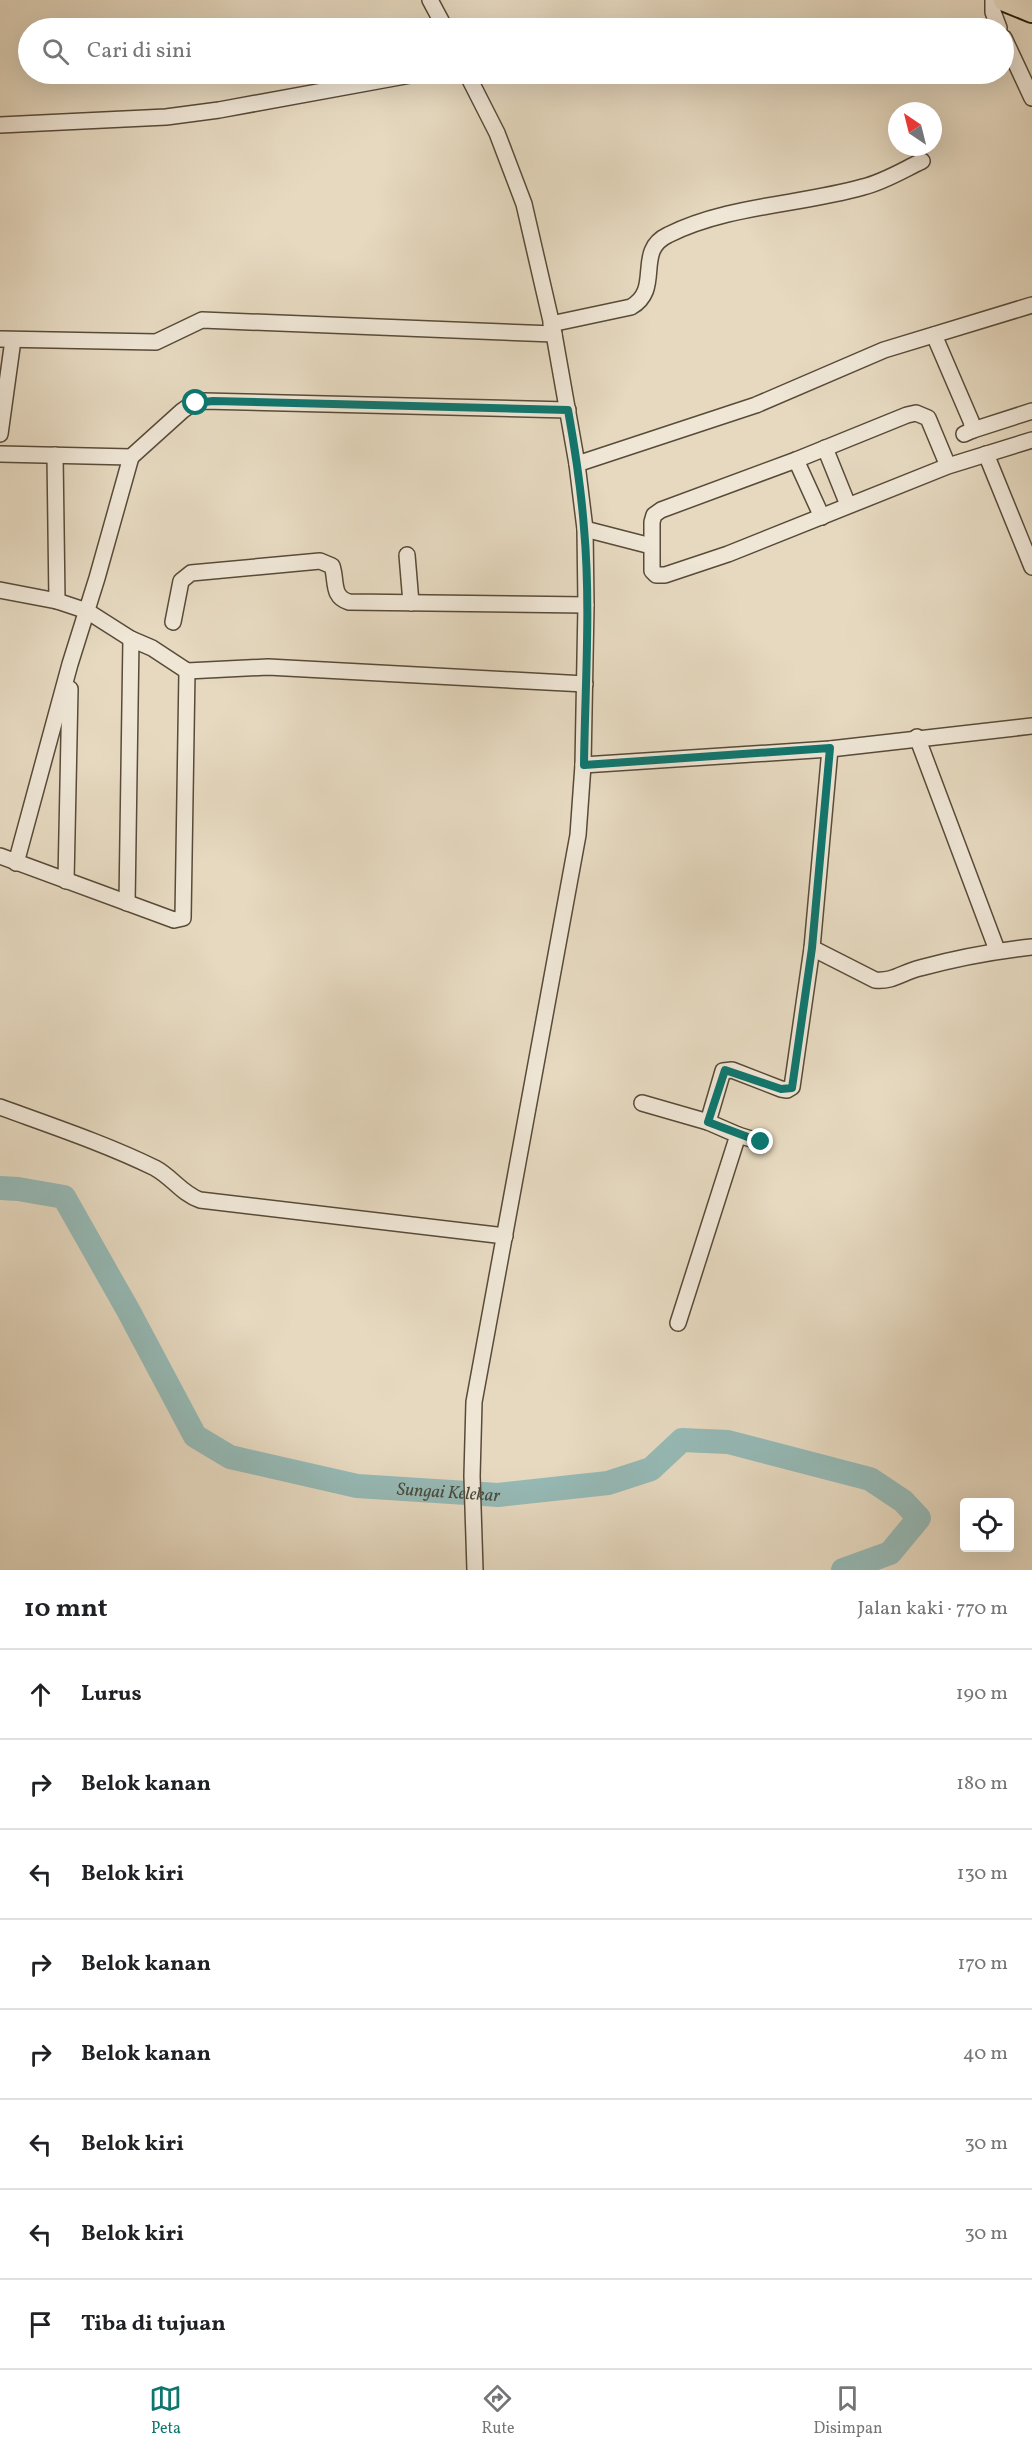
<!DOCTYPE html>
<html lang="id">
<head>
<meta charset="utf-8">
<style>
	:root { --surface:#fff; --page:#f2f2f2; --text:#202124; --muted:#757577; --line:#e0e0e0; --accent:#0f766e }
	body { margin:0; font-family:Vollkorn,serif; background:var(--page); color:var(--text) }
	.controls { position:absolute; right:18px; bottom:18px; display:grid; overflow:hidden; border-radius:6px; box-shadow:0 6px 24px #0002 }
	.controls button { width:54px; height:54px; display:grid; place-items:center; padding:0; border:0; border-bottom:2px solid var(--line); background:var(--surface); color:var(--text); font:30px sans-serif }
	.compass { position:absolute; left:888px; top:102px; width:54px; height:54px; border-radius:50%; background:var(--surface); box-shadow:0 6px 24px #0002; rotate:325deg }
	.stop { position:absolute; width:18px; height:18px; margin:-14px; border:4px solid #0f766e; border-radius:50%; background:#fff }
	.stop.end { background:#0f766e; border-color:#fff; box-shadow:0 2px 6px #0008 }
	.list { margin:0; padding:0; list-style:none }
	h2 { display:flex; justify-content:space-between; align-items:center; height:78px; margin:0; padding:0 24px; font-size:26px }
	h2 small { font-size:20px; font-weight:400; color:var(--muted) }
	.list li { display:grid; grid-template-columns:39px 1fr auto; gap:18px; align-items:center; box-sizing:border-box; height:90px; padding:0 24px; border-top:2px solid var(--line) }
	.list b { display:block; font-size:22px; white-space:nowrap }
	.list em { font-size:20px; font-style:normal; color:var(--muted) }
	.icon { flex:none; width:33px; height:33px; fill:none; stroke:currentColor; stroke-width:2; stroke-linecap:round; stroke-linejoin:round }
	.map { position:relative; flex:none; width:1032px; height:1570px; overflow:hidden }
	.search { position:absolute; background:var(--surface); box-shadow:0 6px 24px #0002; left:18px; right:18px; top:18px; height:66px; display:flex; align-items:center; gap:15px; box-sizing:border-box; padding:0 21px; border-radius:33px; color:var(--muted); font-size:22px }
	.sheet { height:798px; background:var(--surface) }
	nav { display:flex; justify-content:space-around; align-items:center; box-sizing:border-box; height:84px; border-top:2px solid var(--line); background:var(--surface); font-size:16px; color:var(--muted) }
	nav a { display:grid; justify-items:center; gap:3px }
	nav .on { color:var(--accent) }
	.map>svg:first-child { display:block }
</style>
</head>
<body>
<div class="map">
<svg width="1032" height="1570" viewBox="0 0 1032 1570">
	<rect width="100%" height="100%" fill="#e6d9c0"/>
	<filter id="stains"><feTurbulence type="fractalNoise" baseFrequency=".00333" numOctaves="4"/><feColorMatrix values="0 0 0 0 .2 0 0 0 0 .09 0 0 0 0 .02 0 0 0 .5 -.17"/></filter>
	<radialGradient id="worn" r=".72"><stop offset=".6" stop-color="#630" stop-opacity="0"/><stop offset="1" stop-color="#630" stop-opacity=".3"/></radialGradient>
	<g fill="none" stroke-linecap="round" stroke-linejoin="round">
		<!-- river -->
		<path stroke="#96bab6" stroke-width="24" id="s1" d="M0 1188 18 1189 64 1197 128 1310 195 1436 230 1457 357 1486 498 1495 608 1483 651 1469 682 1440 728 1442 870 1479 903 1501 919 1518 890 1553 843 1570"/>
		<defs>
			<g id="minor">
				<polyline points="430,0 445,28"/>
				<polyline points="993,0 993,12 999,28"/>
				<polyline points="1004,38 1032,98"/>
				<polyline points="467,74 497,133 524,204 554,334 577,464 585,529 586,605 583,765 578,835 474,1402 472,1476 475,1570"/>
				<polyline points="0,125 166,117 219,110 416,74"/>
				<path d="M551 324 631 307C663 289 634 251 668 235 728 205 800 205 863 187 884 182 903 170 922 161"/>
				<polyline points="934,335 971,421 973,430 964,434"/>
				<polyline points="0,339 156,342 202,320 554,334"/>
				<polyline points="973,430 1032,411"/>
				<polyline points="0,434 13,340"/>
				<polyline points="825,448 848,505"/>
				<polyline points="0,454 131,457 182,411 189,406 204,401 568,410"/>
				<polyline points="986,454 1032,567"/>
				<polyline points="55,455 57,601"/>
				<polyline points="796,460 822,517"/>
				<polyline points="577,464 756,405 884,350 1032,305"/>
				<polyline points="948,466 928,418 916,413 907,415 796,460 661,510 654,515 652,522 652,571 656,575 665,575 728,554 948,466 1032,440"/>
				<polyline points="585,529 651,546"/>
				<polyline points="407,555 411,603"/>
				<polyline points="0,590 57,601 87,611 131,639 152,648 187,671 268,667 585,684"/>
				<path d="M173 622 181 581 191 573 320 561 332 566C337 580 331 597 349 602L586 605"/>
				<polyline points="917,737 997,950"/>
				<polyline points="583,765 830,749 1032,726"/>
				<polyline points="0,856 174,920 183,918 187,671"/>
				<polyline points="16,863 70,664 97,578 131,457"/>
				<polyline points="66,881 70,689"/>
				<polyline points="127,903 131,639"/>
				<path d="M812 948 875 980C893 982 903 972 920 968 957 958 994 951 1032 947"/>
				<polyline points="642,1103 708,1122"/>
				<path d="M0 1107C52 1126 106 1144 155 1168 172 1177 182 1194 200 1200L505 1236"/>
				<polyline points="738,1135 761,1142"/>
				<polyline points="678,1323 738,1135 708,1122 723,1071 732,1070 781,1089 787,1090 792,1087 812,948 830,749"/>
			</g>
			<polyline id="highway" points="1005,0 1032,11"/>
		</defs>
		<!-- minor casing -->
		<use href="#minor" stroke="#584b38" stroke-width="18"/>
		<!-- highway casing -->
		<use href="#highway" stroke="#281c0b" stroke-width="26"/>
		<!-- minor -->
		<use href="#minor" stroke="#efe6d6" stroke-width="15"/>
		<!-- highway -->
		<use href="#highway" stroke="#e6d9c0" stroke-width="22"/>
	</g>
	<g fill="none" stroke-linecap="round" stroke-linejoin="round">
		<!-- route -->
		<path stroke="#0f766e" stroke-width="8" d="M196 403 213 401 568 410C575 449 581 488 584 528 591 606 585 686 584 765L830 748 812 948 792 1088 781 1089 725 1070 708 1122 761 1142"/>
	</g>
	<g text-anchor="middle" stroke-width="4.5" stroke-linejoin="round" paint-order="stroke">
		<!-- water labels -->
		<g font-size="18" font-style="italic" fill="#494b3e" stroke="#efe6d6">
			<text dy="6" stroke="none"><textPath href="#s1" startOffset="600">Sungai Kelekar</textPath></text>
		</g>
	</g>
	<rect width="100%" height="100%" filter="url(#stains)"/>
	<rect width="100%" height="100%" fill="url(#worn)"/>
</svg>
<div class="controls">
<button><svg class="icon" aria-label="locate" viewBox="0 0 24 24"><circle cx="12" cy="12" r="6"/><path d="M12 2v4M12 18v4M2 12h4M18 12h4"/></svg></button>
</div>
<svg class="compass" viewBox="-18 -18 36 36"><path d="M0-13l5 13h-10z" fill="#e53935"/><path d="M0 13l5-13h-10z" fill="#757577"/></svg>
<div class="stop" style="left:196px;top:403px"></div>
<div class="stop end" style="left:761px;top:1142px"></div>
<div class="search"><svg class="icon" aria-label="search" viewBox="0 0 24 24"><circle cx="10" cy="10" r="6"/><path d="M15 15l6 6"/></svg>Cari di sini</div>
</div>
<section class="sheet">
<h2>10 mnt<small>Jalan kaki · 770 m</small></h2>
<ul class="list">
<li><svg class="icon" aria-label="ahead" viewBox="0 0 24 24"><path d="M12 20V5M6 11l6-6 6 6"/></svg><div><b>Lurus</b></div><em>190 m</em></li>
<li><svg class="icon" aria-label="right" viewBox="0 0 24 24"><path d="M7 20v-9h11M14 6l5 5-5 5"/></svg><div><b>Belok kanan</b></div><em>180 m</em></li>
<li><svg class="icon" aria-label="left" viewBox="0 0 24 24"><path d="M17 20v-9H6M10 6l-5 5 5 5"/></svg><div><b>Belok kiri</b></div><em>130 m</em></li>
<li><svg class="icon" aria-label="right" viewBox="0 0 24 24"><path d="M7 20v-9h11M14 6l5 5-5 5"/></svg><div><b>Belok kanan</b></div><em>170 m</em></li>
<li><svg class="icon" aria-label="right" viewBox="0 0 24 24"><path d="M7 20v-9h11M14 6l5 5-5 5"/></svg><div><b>Belok kanan</b></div><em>40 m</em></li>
<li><svg class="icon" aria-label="left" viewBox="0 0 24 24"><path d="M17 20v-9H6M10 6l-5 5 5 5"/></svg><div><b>Belok kiri</b></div><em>30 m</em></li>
<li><svg class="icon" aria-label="left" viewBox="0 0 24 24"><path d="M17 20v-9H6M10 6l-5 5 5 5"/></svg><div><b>Belok kiri</b></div><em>30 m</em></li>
<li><svg class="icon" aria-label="arrive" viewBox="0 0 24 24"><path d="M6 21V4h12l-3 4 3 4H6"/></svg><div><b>Tiba di tujuan</b></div></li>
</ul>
</section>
<nav>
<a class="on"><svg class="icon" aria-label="map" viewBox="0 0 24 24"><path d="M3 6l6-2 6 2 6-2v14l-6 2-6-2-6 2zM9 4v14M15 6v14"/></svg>Peta</a>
<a><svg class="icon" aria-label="directions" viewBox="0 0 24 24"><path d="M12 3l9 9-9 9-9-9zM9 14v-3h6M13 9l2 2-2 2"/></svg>Rute</a>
<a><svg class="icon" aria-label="saved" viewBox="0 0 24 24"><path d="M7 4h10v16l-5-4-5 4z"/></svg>Disimpan</a>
</nav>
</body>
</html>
